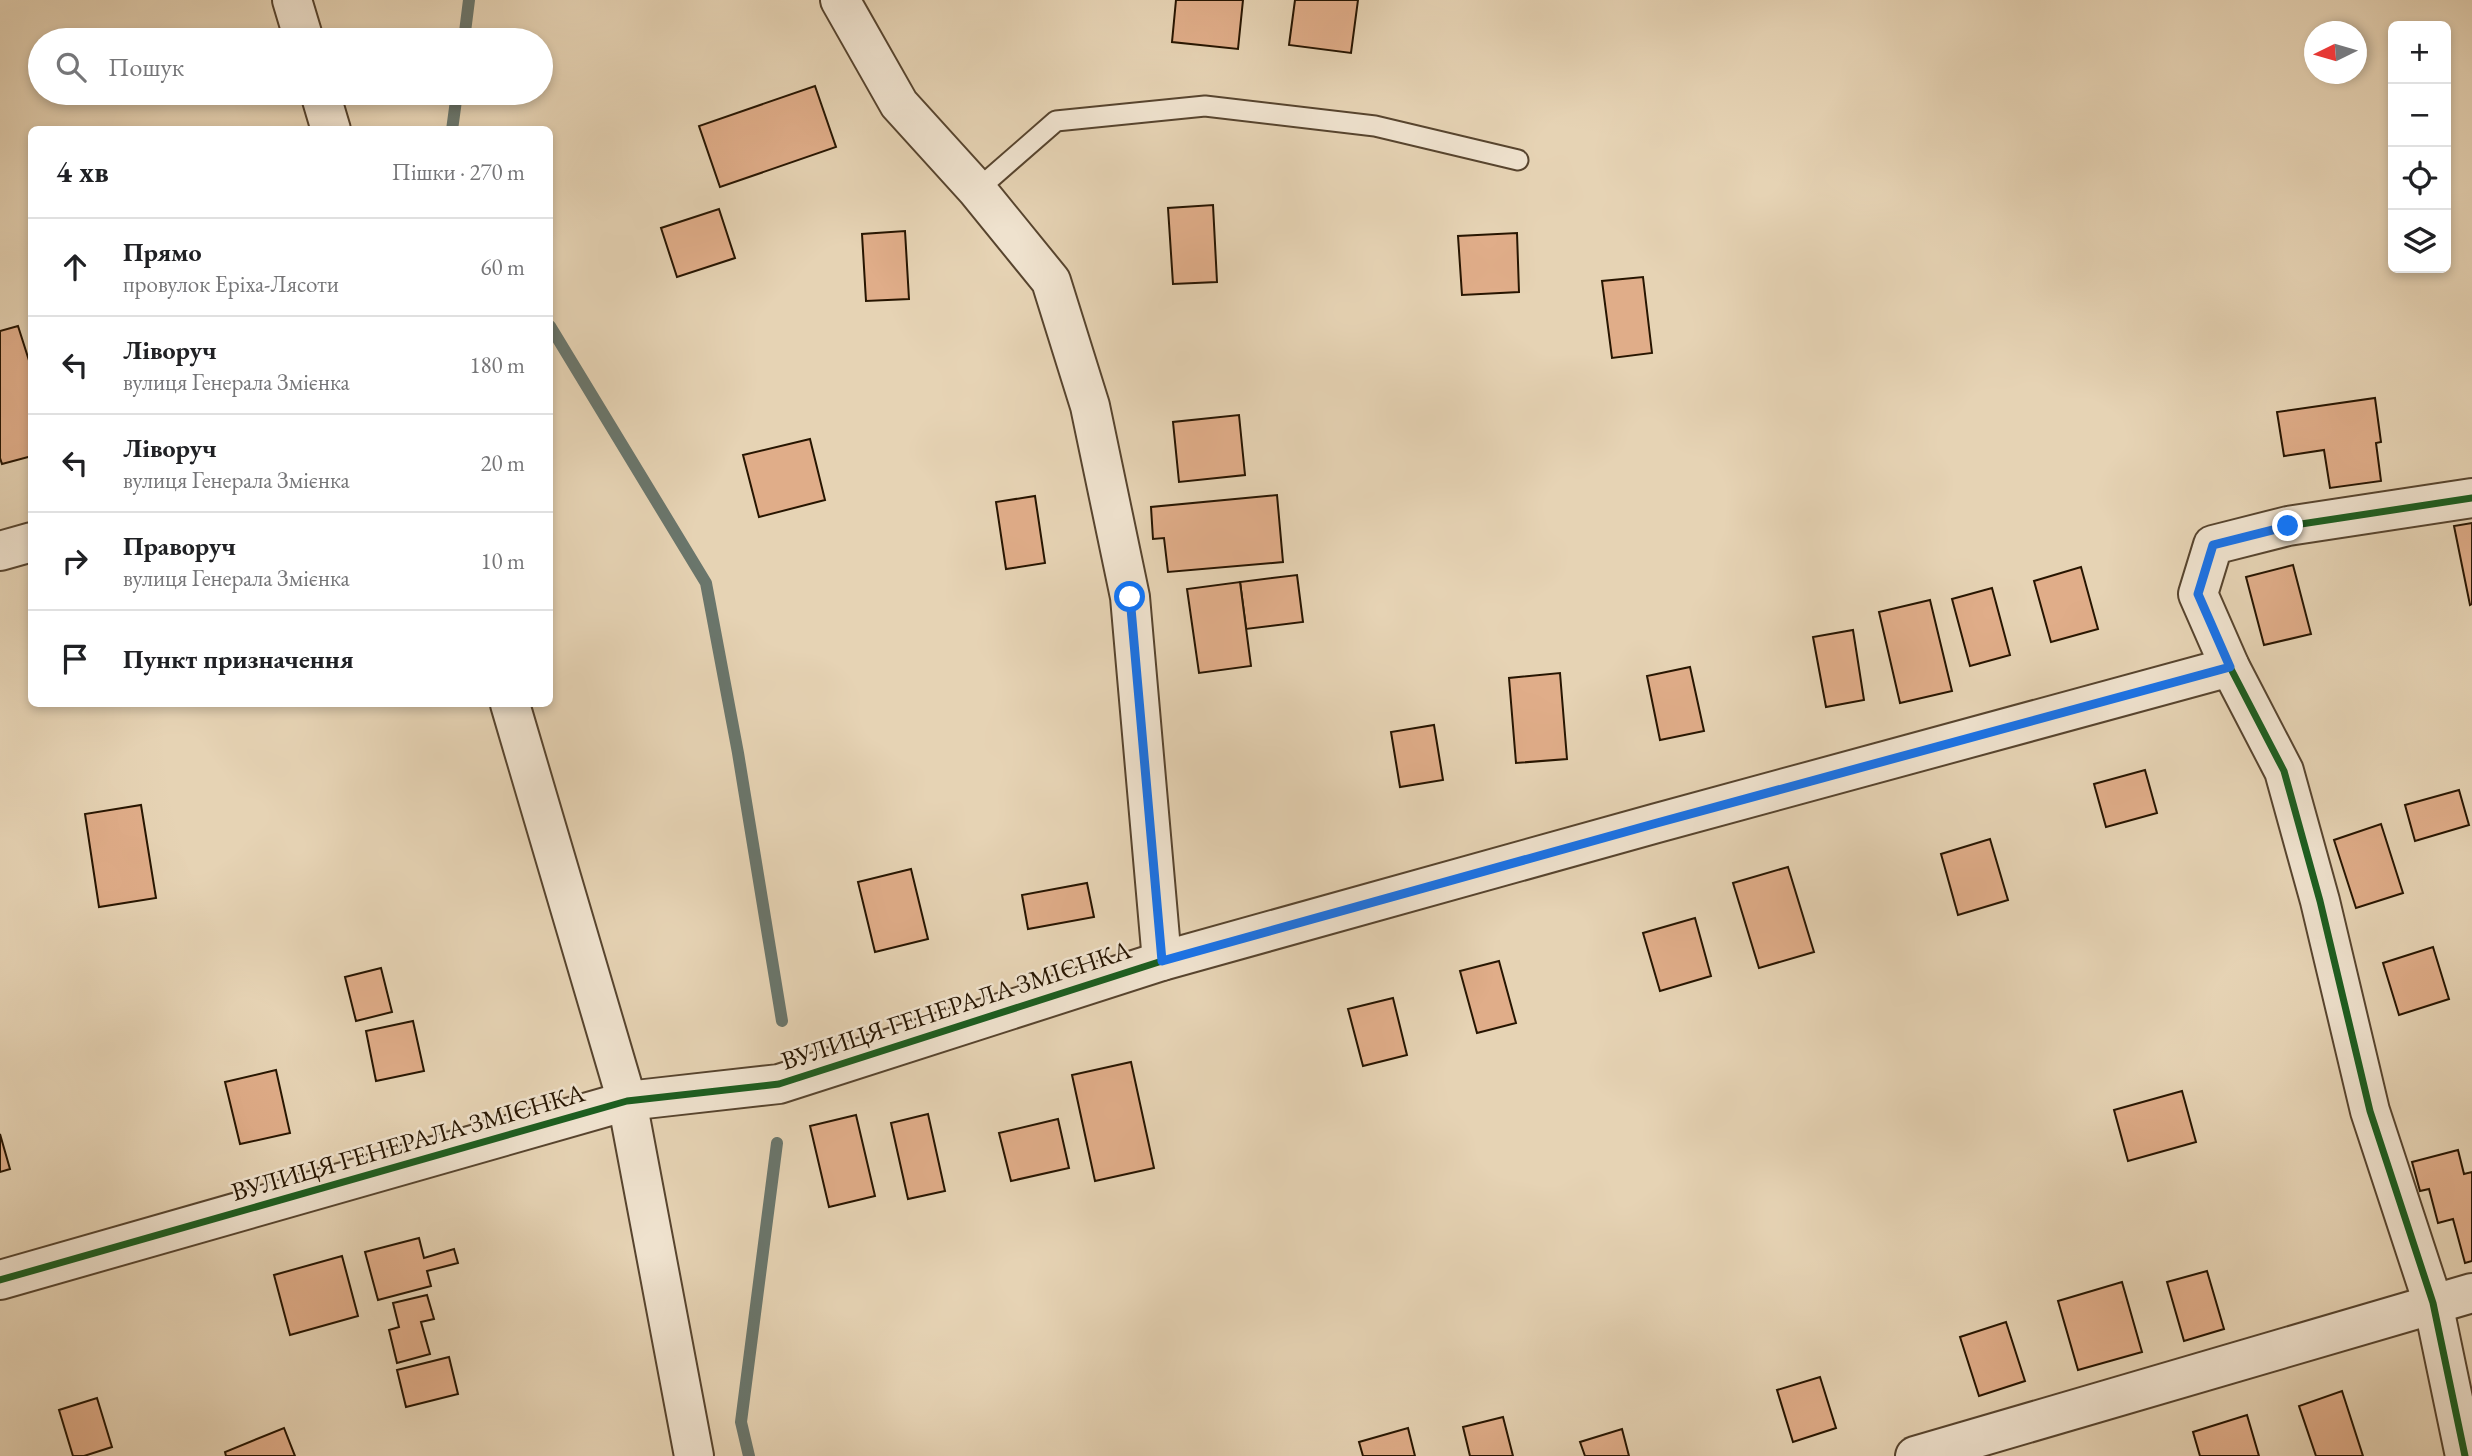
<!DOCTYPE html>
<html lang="uk">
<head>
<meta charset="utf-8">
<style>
	:root { --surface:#fff; --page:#f6f6f6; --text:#202124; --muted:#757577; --line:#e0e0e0 }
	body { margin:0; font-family:"EB Garamond",serif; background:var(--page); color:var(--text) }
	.controls { position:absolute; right:21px; top:21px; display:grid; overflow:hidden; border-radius:10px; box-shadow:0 4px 10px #0003 }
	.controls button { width:63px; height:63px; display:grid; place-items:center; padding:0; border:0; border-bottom:2px solid var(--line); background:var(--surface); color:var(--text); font:35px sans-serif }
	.compass { position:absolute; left:2304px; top:21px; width:63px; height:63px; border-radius:50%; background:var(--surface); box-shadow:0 4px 10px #0003; rotate:265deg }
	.stop { position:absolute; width:21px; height:21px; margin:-16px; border:5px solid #1a73e8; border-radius:50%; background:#fff }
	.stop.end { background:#1a73e8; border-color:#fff; box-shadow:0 2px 7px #0008 }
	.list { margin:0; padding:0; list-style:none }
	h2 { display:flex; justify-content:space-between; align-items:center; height:91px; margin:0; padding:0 28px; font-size:30px }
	h2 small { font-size:23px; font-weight:400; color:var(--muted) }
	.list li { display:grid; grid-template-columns:46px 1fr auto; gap:21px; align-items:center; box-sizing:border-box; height:98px; padding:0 28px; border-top:2px solid var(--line) }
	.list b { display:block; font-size:26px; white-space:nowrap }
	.list p { margin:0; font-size:23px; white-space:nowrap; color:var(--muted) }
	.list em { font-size:23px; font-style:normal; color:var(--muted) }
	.icon { flex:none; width:38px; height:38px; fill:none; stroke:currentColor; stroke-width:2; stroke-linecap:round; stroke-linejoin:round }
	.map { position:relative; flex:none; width:2472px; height:1456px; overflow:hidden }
	.search { position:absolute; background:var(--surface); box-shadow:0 4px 10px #0003; left:28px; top:28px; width:525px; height:77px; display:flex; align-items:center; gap:18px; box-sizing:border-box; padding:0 24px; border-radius:38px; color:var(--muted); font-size:26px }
	.panel { position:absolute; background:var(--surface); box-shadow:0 4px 10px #0003; left:28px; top:126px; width:525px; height:581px; border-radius:10px }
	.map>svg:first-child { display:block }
</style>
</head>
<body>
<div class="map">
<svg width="2472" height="1456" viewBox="0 0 2472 1456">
	<rect width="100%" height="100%" fill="#e6d3b4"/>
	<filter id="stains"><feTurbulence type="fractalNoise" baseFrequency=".00286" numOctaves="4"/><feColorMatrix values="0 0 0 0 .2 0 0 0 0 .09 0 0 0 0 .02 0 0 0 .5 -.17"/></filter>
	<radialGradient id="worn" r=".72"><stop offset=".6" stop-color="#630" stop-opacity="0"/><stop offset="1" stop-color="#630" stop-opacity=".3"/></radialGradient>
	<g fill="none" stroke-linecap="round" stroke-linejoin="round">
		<!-- stream -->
		<g stroke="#6a766c" stroke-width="12">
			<polyline points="464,40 469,0"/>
			<polyline points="452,130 457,93"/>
			<polyline points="550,326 706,583 738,753 782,1021"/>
			<polyline points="749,1456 741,1422 777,1143"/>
		</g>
	</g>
	<!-- building -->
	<g fill="#e0ad89" stroke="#271501" stroke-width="2">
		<polygon points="1176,0 1243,0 1238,49 1172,42"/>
		<polygon points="1295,0 1358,0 1351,53 1289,45"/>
		<polygon points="815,86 836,147 720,187 699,126"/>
		<polygon points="1213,205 1217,282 1173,284 1168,208"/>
		<polygon points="719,209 735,258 677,277 661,228"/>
		<polygon points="905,231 909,299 866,301 862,234"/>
		<polygon points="1517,233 1519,292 1462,295 1458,236"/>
		<polygon points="1643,277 1652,353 1612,358 1602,281"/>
		<polygon points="18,326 32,370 32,456 2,464 0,458 0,331"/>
		<polygon points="2375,398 2381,442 2376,443 2381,481 2330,488 2324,450 2284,456 2277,412"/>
		<polygon points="1239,415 1245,475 1179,482 1173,422"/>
		<polygon points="810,439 825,500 759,517 743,455"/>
		<polygon points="1277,495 1283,562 1168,572 1164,538 1153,539 1151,507"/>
		<polygon points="1035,496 1045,563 1006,569 996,502"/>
		<polygon points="2472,523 2472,604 2470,605 2454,526"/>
		<polygon points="2293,565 2311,634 2264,645 2246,577"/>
		<polygon points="2081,567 2098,629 2051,642 2034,581"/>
		<polygon points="1297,575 1303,622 1246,629 1240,582"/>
		<polygon points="1240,582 1251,666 1199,673 1187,589"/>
		<polygon points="1992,588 2010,655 1970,666 1952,599"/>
		<polygon points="1930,600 1952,691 1900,703 1879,612"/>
		<polygon points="1853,630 1864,700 1826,707 1813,637"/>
		<polygon points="1690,667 1704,731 1660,740 1647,676"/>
		<polygon points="1560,673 1567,759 1516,763 1509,678"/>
		<polygon points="1434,725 1443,780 1400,787 1391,732"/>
		<polygon points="2145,770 2157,813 2106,827 2094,784"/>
		<polygon points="2459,790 2469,825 2415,841 2405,805"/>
		<polygon points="141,805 156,898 99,907 85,814"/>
		<polygon points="2381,824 2403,893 2356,908 2334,840"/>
		<polygon points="1990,839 2008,900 1958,915 1941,854"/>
		<polygon points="1788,867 1814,952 1759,968 1733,883"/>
		<polygon points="911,869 928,939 875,952 858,882"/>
		<polygon points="1087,883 1094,917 1028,929 1022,895"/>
		<polygon points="1695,918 1711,976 1660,991 1643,933"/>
		<polygon points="2433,947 2449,999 2399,1015 2383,963"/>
		<polygon points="1499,961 1516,1023 1477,1033 1460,971"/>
		<polygon points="381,968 392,1012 356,1021 345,977"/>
		<polygon points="1393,998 1407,1055 1363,1066 1348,1009"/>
		<polygon points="413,1021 424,1071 376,1081 366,1031"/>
		<polygon points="1131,1062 1154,1168 1095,1181 1072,1075"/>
		<polygon points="276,1070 290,1133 240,1144 225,1082"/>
		<polygon points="2182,1091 2196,1142 2128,1161 2114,1110"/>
		<polygon points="928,1114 945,1191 908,1199 891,1123"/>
		<polygon points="856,1115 875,1196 829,1207 810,1126"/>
		<polygon points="1058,1119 1069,1168 1011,1181 999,1133"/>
		<polygon points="0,1134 10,1169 0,1172"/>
		<polygon points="2458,1150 2464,1174 2472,1172 2472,1261 2465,1263 2453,1219 2438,1223 2429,1189 2420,1191 2412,1162"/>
		<polygon points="419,1238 424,1258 454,1249 458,1263 427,1271 431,1286 378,1300 365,1252"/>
		<polygon points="342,1256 358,1316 290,1335 274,1275"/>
		<polygon points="2207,1271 2224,1329 2184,1341 2167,1282"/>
		<polygon points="2122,1282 2142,1352 2078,1370 2058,1301"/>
		<polygon points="427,1295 434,1319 421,1322 430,1354 397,1363 389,1330 399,1327 393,1303"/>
		<polygon points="2006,1322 2025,1381 1979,1396 1960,1337"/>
		<polygon points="449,1357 458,1394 406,1407 397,1370"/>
		<polygon points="1820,1377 1836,1428 1793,1442 1777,1390"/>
		<polygon points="2342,1391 2363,1456 2316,1456 2299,1406"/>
		<polygon points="97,1398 112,1447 84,1456 73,1456 59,1410"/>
		<polygon points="2247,1415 2259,1456 2200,1456 2193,1432"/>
		<polygon points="1503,1417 1513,1456 1470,1456 1463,1427"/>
		<polygon points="284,1428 295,1456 226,1456 225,1452"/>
		<polygon points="1408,1428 1415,1456 1363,1456 1359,1442"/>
		<polygon points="1622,1429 1629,1456 1585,1456 1580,1442"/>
	</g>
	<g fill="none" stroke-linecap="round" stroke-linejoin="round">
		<defs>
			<polyline id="lane" points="977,190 1056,121 1205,106 1375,126 1518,160"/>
			<g id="street">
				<polyline points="292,0 304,40"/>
				<polyline points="840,0 899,104 977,190 1051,281 1090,406 1130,597 1162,961"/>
				<polyline points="320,93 331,130"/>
				<polyline points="0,551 32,542"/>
				<polyline points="510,704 627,1101 694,1456"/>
				<polyline points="0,1280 627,1101 779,1084 1162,961 1657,823 2230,667"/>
				<polyline points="1915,1456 2472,1293"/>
				<polyline points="2465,1456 2433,1303 2370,1111 2320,901 2284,771 2230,667 2198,594 2213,545 2288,526 2472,498"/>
			</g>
		</defs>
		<!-- lane casing -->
		<use href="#lane" stroke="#57442e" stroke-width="23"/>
		<!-- street casing -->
		<use href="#street" stroke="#57442e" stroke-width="42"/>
		<!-- lane -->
		<use href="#lane" stroke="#efe2ce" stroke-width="19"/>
		<!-- street -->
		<use href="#street" stroke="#efe2ce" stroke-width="38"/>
		<defs>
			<g id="cycleway">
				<polyline points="0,1280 627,1101 779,1084 1162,961 1657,823 2230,667"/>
				<polyline points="2465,1456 2433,1303 2370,1111 2320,901 2284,771 2230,667 2198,594 2213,545 2288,526 2472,498"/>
			</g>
		</defs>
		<!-- cycleway casing -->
		<use href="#cycleway" stroke="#efe2ce" stroke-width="11"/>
		<!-- cycleway -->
		<use href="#cycleway" stroke="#1b5e20" stroke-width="7"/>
	</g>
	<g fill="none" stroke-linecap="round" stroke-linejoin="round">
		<!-- route -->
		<polyline stroke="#1a73e8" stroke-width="9" points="1130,597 1162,961 1657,823 2230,667 2198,594 2213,545 2288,526"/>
	</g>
	<g text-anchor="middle" stroke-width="5" stroke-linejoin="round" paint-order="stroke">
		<!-- street labels -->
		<g font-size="26" fill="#271501" stroke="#efe2ce">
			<text transform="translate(956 1005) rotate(-18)" y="9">ВУЛИЦЯ ГЕНЕРАЛА ЗМІЄНКА</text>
			<text transform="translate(408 1142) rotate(-16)" y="9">ВУЛИЦЯ ГЕНЕРАЛА ЗМІЄНКА</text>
		</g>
	</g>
	<rect width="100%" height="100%" filter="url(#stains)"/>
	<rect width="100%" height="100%" fill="url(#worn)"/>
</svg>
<div class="controls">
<button>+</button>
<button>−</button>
<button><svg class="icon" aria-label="locate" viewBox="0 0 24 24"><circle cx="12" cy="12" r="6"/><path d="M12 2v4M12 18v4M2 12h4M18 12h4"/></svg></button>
<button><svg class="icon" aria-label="layers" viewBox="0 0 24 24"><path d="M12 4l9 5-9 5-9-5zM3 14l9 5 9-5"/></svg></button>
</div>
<svg class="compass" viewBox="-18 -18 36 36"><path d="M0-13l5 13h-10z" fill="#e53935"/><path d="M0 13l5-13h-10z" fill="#757577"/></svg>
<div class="stop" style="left:1130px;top:597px"></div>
<div class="stop end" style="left:2288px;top:526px"></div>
<div class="search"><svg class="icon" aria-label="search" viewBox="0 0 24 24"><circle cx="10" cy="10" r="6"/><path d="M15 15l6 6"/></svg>Пошук</div>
<section class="panel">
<h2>4 хв<small>Пішки · 270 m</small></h2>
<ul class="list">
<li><svg class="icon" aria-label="ahead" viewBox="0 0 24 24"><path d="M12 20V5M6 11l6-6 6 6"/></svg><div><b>Прямо</b><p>провулок Еріха-Лясоти</p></div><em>60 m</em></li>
<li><svg class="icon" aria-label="left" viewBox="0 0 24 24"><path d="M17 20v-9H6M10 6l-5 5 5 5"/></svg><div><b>Ліворуч</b><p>вулиця Генерала Змієнка</p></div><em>180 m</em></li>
<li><svg class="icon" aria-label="left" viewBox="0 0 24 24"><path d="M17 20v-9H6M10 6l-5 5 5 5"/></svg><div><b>Ліворуч</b><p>вулиця Генерала Змієнка</p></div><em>20 m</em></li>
<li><svg class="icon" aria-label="right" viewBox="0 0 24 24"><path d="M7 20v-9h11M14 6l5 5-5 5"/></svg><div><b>Праворуч</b><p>вулиця Генерала Змієнка</p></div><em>10 m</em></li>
<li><svg class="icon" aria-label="arrive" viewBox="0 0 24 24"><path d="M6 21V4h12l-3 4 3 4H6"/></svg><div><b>Пункт призначення</b></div></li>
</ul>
</section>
</div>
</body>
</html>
